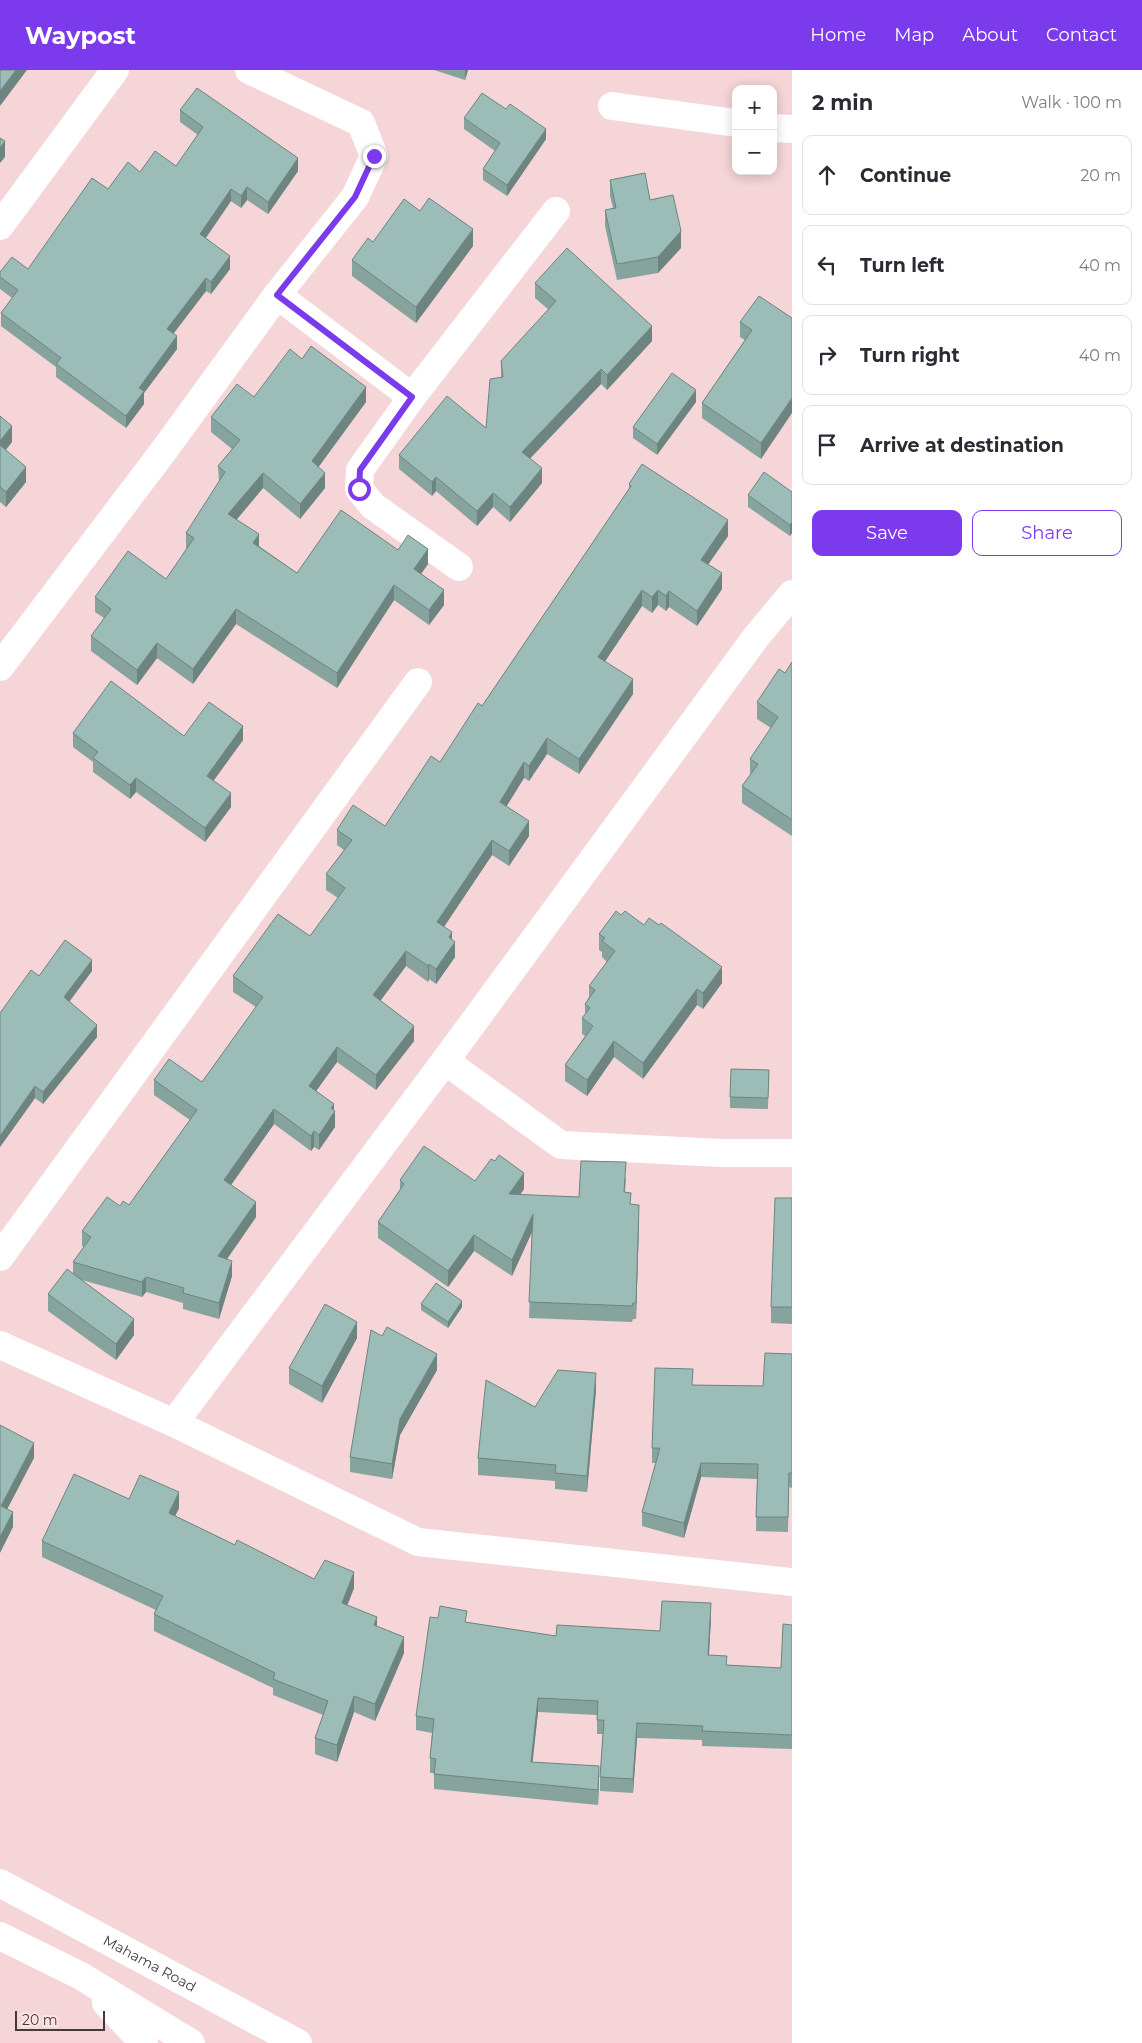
<!DOCTYPE html>
<html lang="en">
<head>
<meta charset="utf-8">
<style>
	:root { --surface:#fff; --page:#f7f7f7; --text:#2b2b33; --muted:#7c7c81; --line:#e1e1e2; --accent:#7c3aed }
	body { margin:0; font-family:Montserrat,sans-serif; background:var(--page); color:var(--text) }
	.controls { position:absolute; right:15px; top:15px; display:grid; overflow:hidden; border-radius:10px; box-shadow:0 2px 12px #0003 }
	.controls button { width:45px; height:45px; display:grid; place-items:center; padding:0; border:0; border-bottom:1px solid var(--line); background:var(--surface); color:var(--text); font:25px sans-serif }
	.scale { position:absolute; left:15px; bottom:12px; width:90px; box-sizing:border-box; padding-left:5px; border:2px solid #46393a; border-top:0; font-size:14px; line-height:18px; white-space:nowrap; color:#46393a; -webkit-text-stroke:4px #fee4e5; paint-order:stroke }
	.stop { position:absolute; width:15px; height:15px; margin:-11px; border:4px solid #7c3aed; border-radius:50%; background:#fff }
	.stop.end { background:#7c3aed; border-color:#fff; box-shadow:0 1px 5px #0008 }
	.list { margin:0; padding:0; list-style:none }
	h2 { display:flex; justify-content:space-between; align-items:center; height:65px; margin:0; padding:0 20px; font-size:21px }
	h2 small { font-size:16px; font-weight:400; color:var(--muted) }
	.list li { display:grid; grid-template-columns:32px 1fr auto; gap:15px; align-items:center; box-sizing:border-box; height:80px; margin:0 10px 10px; padding:0 10px; border:1px solid var(--line); border-radius:10px }
	.list b { display:block; font-size:19px; white-space:nowrap }
	.list em { font-size:16px; font-style:normal; color:var(--muted) }
	.actions { display:flex; gap:10px; padding:15px 20px }
	.actions a { flex:1; padding:11px 0; border:1px solid var(--accent); border-radius:10px; text-align:center; font-size:18px; color:var(--accent) }
	.actions .main { background:var(--accent); color:#fff }
	.icon { flex:none; width:28px; height:28px; fill:none; stroke:currentColor; stroke-width:2; stroke-linecap:round; stroke-linejoin:round }
	.map { position:relative; flex:none; width:792px; height:1973px; overflow:hidden }
	header { display:flex; align-items:center; gap:30px; box-sizing:border-box; height:70px; padding:0 25px; background:var(--accent); color:#fff }
	header strong { font-size:24px }
	nav { display:flex; gap:28px; margin-inline-start:auto; font-size:18px }
	main { display:flex }
	aside { flex:1; background:var(--surface) }
	.map>svg:first-child { display:block }
</style>
</head>
<body>
<header>
<strong>Waypost</strong>
<nav><a>Home</a><a>Map</a><a>About</a><a>Contact</a></nav>
</header>
<main>
<div class="map">
<svg width="792" height="1973" viewBox="0 0 792 1973">
	<rect width="100%" height="100%" fill="#f5d5d7"/>
	<g fill="none" stroke-linecap="round" stroke-linejoin="round">
		<!-- minor -->
		<g stroke="#fff" stroke-width="28">
			<polyline points="612,36 736,53"/>
			<polyline points="773,58 792,59"/>
			<polyline points="0,156 115,0"/>
			<polyline points="277,225 412,327"/>
			<polyline points="459,497 373,436 359,419 360,400 412,327 556,141"/>
			<polyline points="0,597 165,379 277,225 355,127 374,86 361,53 249,0"/>
			<polyline points="445,991 561,1075 722,1083 792,1083"/>
			<polyline points="0,1187 418,612"/>
			<polyline points="0,1275 174,1353 418,1472 792,1512"/>
			<polyline points="174,1353 445,991 756,567 792,524"/>
			<path id="s1" d="M0 1813 298 1973"/>
			<polyline points="0,1866 81,1906 191,1973"/>
			<polyline points="106,1933 144,1973"/>
		</g>
	</g>
	<!-- wall -->
	<g fill="#86a39d">
		<polygon points="434,0 468,0 465,10"/>
		<polygon points="506,39 546,69 507,126 483,110 483,99 495,81 464,59 464,48"/>
		<polygon points="180,40 298,101 268,144 247,130 241,138 231,131 206,168 230,199 211,224 206,221 173,264 177,279 144,323 144,334 126,358 56,307 56,297 1,256 1,243 12,228 0,219 0,202 28,199 108,119 140,102 176,96 198,65 180,52"/>
		<polygon points="610,110 650,130 681,178 658,203 617,210 605,156 605,140 613,138 610,126"/>
		<polygon points="373,172 473,176 416,253 352,206 352,190"/>
		<polygon points="535,213 652,271 607,320 601,314 530,388 542,413 510,452 493,437 477,456 436,421 432,426 399,399 399,385 486,358 501,307 501,291 549,240 535,228"/>
		<polygon points="792,248 761,389 702,348 702,333 745,270 740,267 740,252"/>
		<polygon points="302,289 366,332 318,397 325,418 300,449 263,418 236,450 259,476 297,503 398,480 428,494 421,504 444,535 429,555 394,530 337,618 236,554 193,614 157,588 137,615 91,581 91,566 104,548 95,542 95,527 166,509 187,479 186,478 186,463 219,412 218,396 232,379 211,362 211,347 254,327"/>
		<polygon points="696,332 657,385 633,368 633,357"/>
		<polygon points="0,346 12,372 6,380 26,412 6,437 0,432"/>
		<polygon points="629,414 728,466 708,494 722,519 697,556 669,537 666,541 658,535 652,543 642,536 605,591 633,624 611,657 579,704 547,684 529,711 524,708 506,736 529,766 509,796 492,785 444,857 452,870 455,887 436,914 429,909 428,912 406,896 380,931 414,971 376,1020 337,992 316,1021 334,1040 335,1057 319,1080 314,1077 311,1081 274,1054 231,1115 256,1147 227,1189 232,1206 219,1249 183,1239 183,1233 146,1222 142,1227 82,1210 134,1265 116,1290 48,1241 48,1224 73,1203 73,1192 84,1177 82,1176 82,1161 120,1136 129,1135 190,1050 154,1025 154,1010 202,1012 256,937 233,922 233,906 310,866 338,828 326,820 326,804 344,780 337,775 337,760 385,756 440,692 482,636 629,419"/>
		<polygon points="792,422 792,463 790,466 748,437 748,425"/>
		<polygon points="792,592 792,766 742,733 742,716 750,705 750,689 771,658 757,649 757,632 785,603"/>
		<polygon points="73,663 184,666 243,670 213,710 231,737 205,772 136,722 130,729 93,702 93,692 73,677"/>
		<polygon points="621,845 722,913 703,939 697,935 643,1009 614,987 587,1026 565,1011 565,995 585,966 582,964 582,948 585,945 585,934 589,927 589,916 607,892 602,887 602,882 599,880 599,864"/>
		<polygon points="92,901 70,931 97,967 43,1034 35,1028 0,1077 39,906"/>
		<polygon points="769,1000 768,1039 730,1038 730,1027"/>
		<polygon points="626,1108 625,1122 639,1151 636,1249 633,1249 632,1252 529,1248 532,1161 512,1206 474,1181 448,1217 378,1168 378,1152 400,1121 400,1110 475,1111 524,1119 520,1125 579,1127"/>
		<polygon points="792,1128 792,1254 771,1253 771,1237"/>
		<polygon points="421,1234 462,1237 448,1258 421,1240"/>
		<polygon points="357,1268 322,1333 289,1314 289,1298"/>
		<polygon points="792,1284 792,1418 789,1417 788,1462 756,1461 757,1409 701,1407 684,1468 642,1456 642,1442 656,1393 652,1393 652,1378 693,1315 763,1316"/>
		<polygon points="437,1300 400,1365 392,1409 350,1402 350,1387"/>
		<polygon points="596,1320 587,1422 555,1419 555,1411 478,1405 478,1388 535,1337"/>
		<polygon points="129,1429 179,1438 175,1446 235,1475 314,1509 354,1518 347,1535 377,1556 404,1583 375,1651 354,1642 337,1692 315,1684 315,1668 323,1645 273,1625 273,1618 154,1561 154,1544 156,1540 42,1487 42,1471"/>
		<polygon points="711,1548 709,1585 727,1595 781,1598 792,1555 792,1679 702,1676 702,1670 637,1668 633,1723 600,1721 600,1707 603,1664 597,1664 597,1645 538,1642 532,1693 599,1710 598,1735 434,1719 434,1703 430,1703 430,1688 432,1663 416,1660 416,1646 467,1553 556,1566 660,1561"/>
	</g>
	<!-- shaded-wall -->
	<g fill="#6d8480">
		<polygon points="16,0 27,0 0,36 0,21"/>
		<polygon points="465,0 468,0 465,10"/>
		<polygon points="546,59 546,69 507,126 507,115"/>
		<polygon points="5,71 5,87 0,93 0,78"/>
		<polygon points="298,88 298,101 268,144 268,132"/>
		<polygon points="247,117 247,130 241,138 241,126"/>
		<polygon points="231,119 231,131 200,176 200,164"/>
		<polygon points="473,159 473,176 416,253 416,237"/>
		<polygon points="681,161 681,178 658,203 658,187"/>
		<polygon points="230,186 230,199 211,224 211,212"/>
		<polygon points="206,208 206,221 167,272 167,259"/>
		<polygon points="652,256 652,271 607,320 607,305"/>
		<polygon points="177,266 177,279 144,323 144,334 126,358 126,346 139,318"/>
		<polygon points="601,299 601,314 522,397 522,382"/>
		<polygon points="366,317 366,332 312,406 312,391"/>
		<polygon points="696,320 696,332 657,385 657,374"/>
		<polygon points="792,328 792,343 761,389 761,373"/>
		<polygon points="12,356 12,372 0,386 0,371"/>
		<polygon points="26,397 26,412 6,437 6,422"/>
		<polygon points="542,398 542,413 510,452 510,437"/>
		<polygon points="263,403 263,418 228,460 228,444"/>
		<polygon points="325,403 325,418 300,449 300,434"/>
		<polygon points="436,407 436,421 432,426 432,412"/>
		<polygon points="493,423 493,437 477,456 477,441"/>
		<polygon points="728,450 728,466 701,505 701,490"/>
		<polygon points="792,452 792,463 790,466 790,455"/>
		<polygon points="259,464 259,480 253,473"/>
		<polygon points="428,479 428,494 414,514 414,499"/>
		<polygon points="722,503 722,519 697,556 697,541"/>
		<polygon points="394,515 394,530 337,618 337,603"/>
		<polygon points="444,520 444,535 429,555 429,540"/>
		<polygon points="642,520 642,536 598,602 598,587"/>
		<polygon points="658,520 658,535 652,543 652,527"/>
		<polygon points="669,521 669,537 666,541 666,526"/>
		<polygon points="236,539 236,554 193,614 193,599"/>
		<polygon points="157,573 157,588 137,615 137,600"/>
		<polygon points="633,609 633,624 579,704 579,689"/>
		<polygon points="243,656 243,670 207,720 207,706"/>
		<polygon points="547,668 547,684 529,711 529,696"/>
		<polygon points="524,692 524,708 500,747 500,732"/>
		<polygon points="136,708 136,722 130,729 130,715"/>
		<polygon points="231,723 231,737 205,772 205,758"/>
		<polygon points="529,751 529,766 509,796 509,781"/>
		<polygon points="492,770 492,785 437,867 437,852"/>
		<polygon points="452,862 452,877 455,872 455,887 436,914 436,899 449,867"/>
		<polygon points="406,881 406,896 373,941 373,925"/>
		<polygon points="92,890 92,901 64,938 64,927"/>
		<polygon points="429,894 429,909 428,912 428,896"/>
		<polygon points="722,897 722,913 703,939 703,923"/>
		<polygon points="697,919 697,935 643,1009 643,993"/>
		<polygon points="97,955 97,967 43,1034 43,1022"/>
		<polygon points="414,956 414,971 376,1020 376,1005"/>
		<polygon points="614,971 614,987 587,1026 587,1010"/>
		<polygon points="337,977 337,992 309,1031 309,1016"/>
		<polygon points="35,1016 35,1028 0,1077 0,1066"/>
		<polygon points="334,1034 334,1044 335,1041 335,1057 319,1080 319,1065 331,1038"/>
		<polygon points="274,1039 274,1054 224,1125 224,1110"/>
		<polygon points="314,1061 314,1077 311,1081 311,1066"/>
		<polygon points="524,1103 524,1119 509,1140 509,1124"/>
		<polygon points="256,1132 256,1147 218,1202 218,1186"/>
		<polygon points="639,1135 639,1151 636,1249 636,1233"/>
		<polygon points="533,1144 533,1160 512,1206 512,1190"/>
		<polygon points="474,1165 474,1181 448,1217 448,1201"/>
		<polygon points="232,1191 232,1206 219,1249 219,1233"/>
		<polygon points="146,1207 146,1222 142,1227 142,1212"/>
		<polygon points="462,1231 462,1237 448,1258 448,1252"/>
		<polygon points="134,1249 134,1265 116,1290 116,1274"/>
		<polygon points="357,1252 357,1268 322,1333 322,1316"/>
		<polygon points="437,1284 437,1300 400,1365 392,1409 392,1394 400,1349"/>
		<polygon points="596,1303 596,1320 587,1422 587,1406"/>
		<polygon points="34,1373 34,1388 1,1451 1,1436"/>
		<polygon points="701,1393 701,1407 684,1468 684,1453"/>
		<polygon points="179,1422 179,1438 169,1459 169,1443"/>
		<polygon points="13,1442 13,1457 0,1483 0,1467"/>
		<polygon points="354,1502 354,1518 342,1549 342,1533"/>
		<polygon points="711,1533 711,1548 708,1600 708,1585"/>
		<polygon points="377,1547 377,1563 374,1555"/>
		<polygon points="404,1567 404,1583 375,1651 375,1634"/>
		<polygon points="354,1626 354,1642 337,1692 337,1675"/>
		<polygon points="538,1628 538,1642 531,1707 531,1692"/>
		<polygon points="637,1653 637,1668 633,1723 633,1709"/>
		<polygon points="599,1696 599,1710 598,1735 598,1720"/>
	</g>
	<!-- building -->
	<g fill="#9cbdb7" stroke="#6d8480">
		<polygon points="0,0 16,0 0,21"/>
		<polygon points="197,18 298,88 268,132 247,117 241,126 231,119 200,164 230,186 211,212 206,208 167,259 177,266 139,318 144,321 126,346 56,294 61,288 1,243 18,220 0,207 0,202 12,187 28,199 92,108 108,119 128,92 140,102 155,81 176,96 203,57 180,40"/>
		<polygon points="482,23 506,39 510,34 546,59 507,115 483,99 500,73 464,48"/>
		<polygon points="0,68 5,71 0,78"/>
		<polygon points="645,103 650,130 673,125 681,161 658,187 617,194 605,140 616,138 610,110"/>
		<polygon points="429,128 473,159 416,237 352,190 368,168 373,172 404,129 420,141"/>
		<polygon points="567,178 652,256 607,305 601,299 522,382 542,398 510,437 493,423 477,441 436,407 432,412 399,385 447,326 486,358 490,309 503,307 501,291 556,231 535,213"/>
		<polygon points="759,226 792,248 792,328 761,373 702,333 752,260 740,252"/>
		<polygon points="311,276 366,317 312,391 325,403 300,434 263,403 228,444 259,464 253,473 297,503 341,440 398,480 408,465 428,479 414,499 444,520 429,540 394,515 337,603 236,539 193,599 157,573 137,600 91,566 111,539 95,527 128,481 166,509 194,468 186,463 225,402 218,396 240,370 211,347 237,314 254,327 290,279 302,289"/>
		<polygon points="672,303 696,320 657,374 633,357"/>
		<polygon points="0,346 12,356 0,371"/>
		<polygon points="0,375 26,397 6,422 0,417"/>
		<polygon points="642,394 728,450 701,490 722,503 697,541 669,521 666,526 658,520 652,527 642,520 598,587 633,609 611,642 579,689 547,668 529,696 524,692 500,732 529,751 509,781 492,770 437,852 452,862 449,867 455,872 436,899 429,894 428,896 406,881 373,925 414,956 376,1005 337,977 309,1016 334,1034 331,1038 335,1041 319,1065 314,1061 311,1066 274,1039 224,1110 256,1132 218,1186 232,1191 219,1233 183,1223 184,1218 146,1207 142,1212 73,1192 91,1167 82,1161 107,1127 120,1136 123,1131 129,1135 197,1040 154,1010 169,989 202,1012 263,927 233,906 254,877 278,844 310,866 345,818 326,804 352,770 337,760 353,735 385,756 431,686 440,692 478,633 482,636 631,416 629,414"/>
		<polygon points="764,402 792,422 792,452 790,455 748,425"/>
		<polygon points="792,592 792,750 742,716 758,694 750,689 778,647 757,632 779,599 785,603"/>
		<polygon points="111,611 184,666 209,632 243,656 207,706 231,723 205,758 136,708 130,715 93,688 98,682 73,663"/>
		<polygon points="616,841 621,845 625,841 644,855 649,848 659,855 661,853 722,897 703,923 697,919 643,993 614,971 587,1010 565,995 593,956 582,948 590,938 585,934 595,920 589,916 615,881 602,871 605,868 599,864"/>
		<polygon points="65,870 92,890 64,927 97,955 43,1022 35,1016 0,1066 0,943 31,900 39,906"/>
		<polygon points="731,999 769,1000 768,1028 730,1027"/>
		<polygon points="424,1076 475,1111 491,1089 495,1091 499,1085 524,1103 509,1124 579,1127 581,1091 626,1092 624,1122 631,1123 630,1134 639,1135 636,1233 633,1233 632,1236 529,1232 533,1144 512,1190 474,1165 448,1201 378,1152 404,1114 400,1110"/>
		<polygon points="775,1128 792,1128 792,1237 771,1237"/>
		<polygon points="67,1199 134,1249 116,1274 48,1224"/>
		<polygon points="436,1213 462,1231 448,1252 421,1234"/>
		<polygon points="325,1234 357,1252 322,1316 289,1298"/>
		<polygon points="387,1257 437,1284 400,1349 392,1394 350,1387 371,1260 382,1266"/>
		<polygon points="765,1283 792,1284 792,1403 789,1403 788,1447 756,1447 758,1394 701,1393 684,1453 642,1442 660,1378 652,1378 655,1298 693,1299 692,1315 763,1316"/>
		<polygon points="558,1300 596,1303 587,1406 555,1403 556,1395 478,1388 486,1310 535,1337"/>
		<polygon points="0,1355 34,1373 1,1436 13,1442 0,1467"/>
		<polygon points="74,1404 129,1429 140,1405 179,1422 169,1443 235,1475 237,1470 314,1509 325,1490 354,1502 342,1533 377,1547 374,1555 404,1567 375,1634 354,1626 337,1675 315,1668 328,1631 273,1609 275,1603 154,1544 163,1526 42,1471"/>
		<polygon points="662,1531 711,1533 708,1585 727,1586 726,1595 781,1598 783,1554 792,1555 792,1665 702,1661 703,1656 637,1653 633,1709 600,1707 604,1650 597,1650 598,1631 538,1628 531,1692 599,1696 598,1720 434,1704 436,1689 430,1688 434,1649 416,1646 430,1547 438,1548 440,1536 467,1541 465,1552 556,1566 557,1555 660,1561"/>
	</g>
	<g fill="none" stroke-linecap="round" stroke-linejoin="round">
		<!-- route -->
		<polyline stroke="#7c3aed" stroke-width="6" points="359,419 360,400 412,327 277,225 355,127 374,86"/>
	</g>
	<g text-anchor="middle" stroke-width="4" stroke-linejoin="round" paint-order="stroke">
		<!-- street labels -->
		<g font-size="14" fill="#46393a" stroke="#fee4e5">
			<text dy="5" stroke="none"><textPath href="#s1" startOffset="170">Mahama Road</textPath></text>
		</g>
	</g>
</svg>
<div class="controls">
<button>+</button>
<button>−</button>
</div>
<div class="scale">20 m</div>
<div class="stop" style="left:359px;top:419px"></div>
<div class="stop end" style="left:374px;top:86px"></div>
</div>
<aside>
<h2>2 min<small>Walk · 100 m</small></h2>
<ul class="list">
<li><svg class="icon" aria-label="ahead" viewBox="0 0 24 24"><path d="M12 20V5M6 11l6-6 6 6"/></svg><div><b>Continue</b></div><em>20 m</em></li>
<li><svg class="icon" aria-label="left" viewBox="0 0 24 24"><path d="M17 20v-9H6M10 6l-5 5 5 5"/></svg><div><b>Turn left</b></div><em>40 m</em></li>
<li><svg class="icon" aria-label="right" viewBox="0 0 24 24"><path d="M7 20v-9h11M14 6l5 5-5 5"/></svg><div><b>Turn right</b></div><em>40 m</em></li>
<li><svg class="icon" aria-label="arrive" viewBox="0 0 24 24"><path d="M6 21V4h12l-3 4 3 4H6"/></svg><div><b>Arrive at destination</b></div></li>
</ul>
<div class="actions"><a class="main">Save</a><a>Share</a></div>
</aside>
</main>
</body>
</html>
